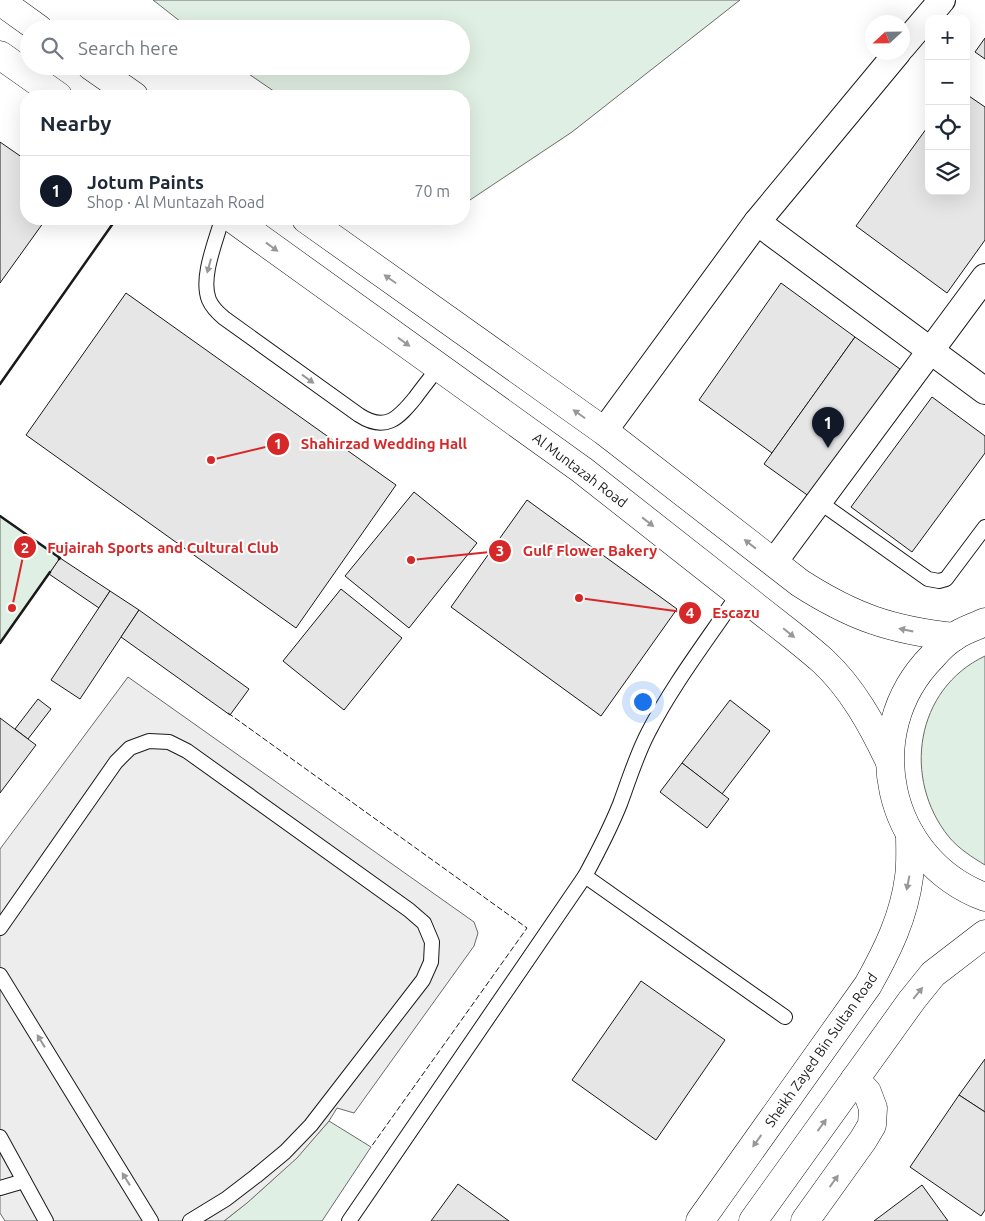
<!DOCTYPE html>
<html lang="en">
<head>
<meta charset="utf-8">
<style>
	:root { --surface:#fff; --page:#f2f2f3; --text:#1f2937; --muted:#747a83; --line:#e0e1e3; --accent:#111827 }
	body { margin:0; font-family:Ubuntu,sans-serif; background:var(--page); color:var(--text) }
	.controls { position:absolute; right:15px; top:15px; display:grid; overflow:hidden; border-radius:10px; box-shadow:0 5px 20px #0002 }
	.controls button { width:45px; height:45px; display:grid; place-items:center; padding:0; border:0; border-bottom:1px solid var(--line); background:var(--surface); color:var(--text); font:25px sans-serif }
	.compass { position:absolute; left:865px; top:15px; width:45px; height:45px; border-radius:50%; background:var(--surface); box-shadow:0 5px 20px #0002; rotate:248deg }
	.you { position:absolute; left:642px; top:701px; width:18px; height:18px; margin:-12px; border:4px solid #fff; border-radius:50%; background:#1a73e8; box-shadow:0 0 0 8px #1a73e833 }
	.badge { display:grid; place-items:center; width:32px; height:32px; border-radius:50%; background:var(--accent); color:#fff; font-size:16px; font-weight:700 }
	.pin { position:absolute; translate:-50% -41px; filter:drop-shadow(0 1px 2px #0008) }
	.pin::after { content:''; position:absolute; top:26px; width:18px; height:15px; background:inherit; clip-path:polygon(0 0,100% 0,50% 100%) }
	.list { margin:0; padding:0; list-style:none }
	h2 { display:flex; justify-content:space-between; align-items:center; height:65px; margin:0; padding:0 20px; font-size:21px }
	h2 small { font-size:16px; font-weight:400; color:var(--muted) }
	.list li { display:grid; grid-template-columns:32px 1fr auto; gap:15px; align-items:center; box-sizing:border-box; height:70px; padding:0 20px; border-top:1px solid var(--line) }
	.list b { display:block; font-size:19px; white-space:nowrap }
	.list p { margin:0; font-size:16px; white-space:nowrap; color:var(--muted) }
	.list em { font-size:16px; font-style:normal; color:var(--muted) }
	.icon { flex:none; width:28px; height:28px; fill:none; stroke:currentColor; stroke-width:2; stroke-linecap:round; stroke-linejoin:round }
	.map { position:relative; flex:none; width:985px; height:1221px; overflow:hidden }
	.search { position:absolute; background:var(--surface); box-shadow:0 5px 20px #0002; left:20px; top:20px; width:450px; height:55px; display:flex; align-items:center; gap:12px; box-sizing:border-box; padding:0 18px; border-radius:28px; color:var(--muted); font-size:19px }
	.panel { position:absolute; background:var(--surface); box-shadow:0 5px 20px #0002; left:20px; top:90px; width:450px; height:135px; border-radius:20px }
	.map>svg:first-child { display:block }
</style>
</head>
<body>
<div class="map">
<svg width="985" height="1221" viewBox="0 0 985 1221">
	<rect width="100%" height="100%" fill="#fff"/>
	<!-- green -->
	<g fill="#e0efe3" stroke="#6a6a6a">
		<polygon points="153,0 740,0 572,132 464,204 464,96 281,96 237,66 461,66 461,29 190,29"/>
		<polygon points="0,516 60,558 0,643"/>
		<path d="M985 656V865C972 857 959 849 949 837 902 779 915 689 985 656Z"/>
		<path d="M329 1121 371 1147 322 1221H224C263 1191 297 1158 329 1121Z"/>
	</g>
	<!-- parking -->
	<polygon fill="#ededed" stroke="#6a6a6a" points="128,677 474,922 478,933 474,946 354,1113 337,1108 329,1121 297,1158 247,1203 224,1221 5,1221 0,1213 0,849"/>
	<!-- building -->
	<g fill="#e6e6e6" stroke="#1a1a1a">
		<polygon points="985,38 985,59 975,52"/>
		<polygon points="966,94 985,107 985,240 947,293 856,226 929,125 929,191 966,191"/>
		<polygon points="0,142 26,160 26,219 46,219 0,283"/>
		<polygon points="781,283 855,337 772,453 699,400"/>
		<polygon points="126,293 396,485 296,628 26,435"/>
		<polygon points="855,337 900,369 810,497 764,464"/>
		<polygon points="932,397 985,436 985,453 912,552 851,507"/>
		<polygon points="414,492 477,543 409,628 345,576"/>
		<polygon points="527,500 677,609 601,716 451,607"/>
		<polygon points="60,558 110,591 99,608 49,574"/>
		<polygon points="341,589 402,638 344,710 283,661"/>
		<polygon points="110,591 139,610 80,699 51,680"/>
		<polygon points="139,610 249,689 230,715 121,637"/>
		<polygon points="38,699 51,709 28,739 15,729"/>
		<polygon points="730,700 770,731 722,794 682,763"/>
		<polygon points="0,718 36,745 0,793"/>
		<polygon points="682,763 729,799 707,828 660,792"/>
		<polygon points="641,981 725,1040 656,1140 572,1080"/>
		<polygon points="985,1059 985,1112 959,1095"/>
		<polygon points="959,1095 985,1112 985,1210 981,1216 910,1167"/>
		<polygon points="458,1184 509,1221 431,1221"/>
		<polygon points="922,1185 948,1221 874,1221"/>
	</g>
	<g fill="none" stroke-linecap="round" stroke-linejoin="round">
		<defs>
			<g id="lane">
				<path d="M222 219C216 241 200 278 209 300 212 307 218 313 224 318L359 415C385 432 398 419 415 398 423 387 431 377 439 367"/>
				<polyline points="818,501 928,579 939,581 946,579 985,527"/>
				<polyline points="585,876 785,1017"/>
				<polyline points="0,928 116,762 130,748 149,741 169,742 187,751 409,910 424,923 432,942 431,962 423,980 311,1125 285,1152 256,1176 226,1199 190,1221"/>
				<polyline points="0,975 151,1221"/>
				<polyline points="0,1137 46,1221"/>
				<polyline points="0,1188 24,1181"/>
				<path d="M349 1221 585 876C598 852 610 829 620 804 629 780 636 756 648 733 673 684 708 639 739 593"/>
			</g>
			<g id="street">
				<polyline points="902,47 942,0"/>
				<polyline points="757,222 985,391"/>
				<polyline points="604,431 757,222 898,52"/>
				<polyline points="774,562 985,277"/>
			</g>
			<g id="secondary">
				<polyline points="0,1 39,29"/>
				<polyline points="0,55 58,96"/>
				<polyline points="91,66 134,96"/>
				<path d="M233 219 582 470 793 636C803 644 813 652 823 661 852 688 872 724 889 760"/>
				<path d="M306 219 604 431 800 583C853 617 891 630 954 637"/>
				<path d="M985 622C975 627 963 630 954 637 946 642 938 650 932 657 858 732 886 860 985 897"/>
				<path d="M700 1221 868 985C887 951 904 917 909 877 911 863 910 848 910 834"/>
				<polyline points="753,1221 912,1000 933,974 985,934"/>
				<polyline points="805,1221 863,1140 872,1125 873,1108 867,1092 855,1079"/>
			</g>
		</defs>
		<!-- lane casing -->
		<use href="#lane" stroke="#1a1a1a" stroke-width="16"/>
		<!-- street casing -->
		<use href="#street" stroke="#1a1a1a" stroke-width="28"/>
		<!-- secondary casing -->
		<use href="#secondary" stroke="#1a1a1a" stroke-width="29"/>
		<!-- lane -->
		<use href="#lane" stroke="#fff" stroke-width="14"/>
		<!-- street -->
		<use href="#street" stroke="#fff" stroke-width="26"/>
		<!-- secondary -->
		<use href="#secondary" stroke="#fff" stroke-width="28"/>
		<!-- fence -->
		<polyline stroke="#1a1a1a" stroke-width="1" stroke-dasharray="6 2.5" stroke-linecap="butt" points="228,713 527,928 371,1147"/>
		<!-- wall -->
		<g stroke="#1a1a1a" stroke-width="2.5">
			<polyline points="0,384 114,222 109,219"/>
			<polyline points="0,516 60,558 59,559"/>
			<polyline points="0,643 50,572"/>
		</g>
	</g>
	<!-- one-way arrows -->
	<defs><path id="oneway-solid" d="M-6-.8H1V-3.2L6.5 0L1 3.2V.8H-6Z" transform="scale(1.25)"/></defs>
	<g fill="#989898">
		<use href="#oneway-solid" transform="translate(272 247) rotate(36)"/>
		<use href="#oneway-solid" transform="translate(209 266) rotate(105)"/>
		<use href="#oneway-solid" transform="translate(390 279) rotate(-145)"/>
		<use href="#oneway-solid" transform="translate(404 342) rotate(36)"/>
		<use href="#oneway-solid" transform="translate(308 379) rotate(36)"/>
		<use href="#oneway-solid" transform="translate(579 414) rotate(-145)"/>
		<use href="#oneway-solid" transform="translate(648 522) rotate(38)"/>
		<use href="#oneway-solid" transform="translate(750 544) rotate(-142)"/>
		<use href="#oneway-solid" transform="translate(906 630) rotate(-168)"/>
		<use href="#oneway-solid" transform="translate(789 633) rotate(39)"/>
		<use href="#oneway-solid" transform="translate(908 883) rotate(101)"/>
		<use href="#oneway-solid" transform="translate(918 993) rotate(-51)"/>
		<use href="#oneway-solid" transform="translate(41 1041) rotate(-122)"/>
		<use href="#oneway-solid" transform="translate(822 1125) rotate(-54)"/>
		<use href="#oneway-solid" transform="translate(757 1141) rotate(126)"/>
		<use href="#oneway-solid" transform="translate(126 1179) rotate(-122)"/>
		<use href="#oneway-solid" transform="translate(834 1181) rotate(-54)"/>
	</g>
	<g text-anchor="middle" stroke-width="4" stroke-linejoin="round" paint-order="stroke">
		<!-- street labels -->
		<g font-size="14" fill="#1a1a1a" stroke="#fff">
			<text transform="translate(580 470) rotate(37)" y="5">Al Muntazah Road</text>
			<text transform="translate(821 1050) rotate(-55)" y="5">Sheikh Zayed Bin Sultan Road</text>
		</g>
	</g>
	<!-- callouts -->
	<path fill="none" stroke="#d62828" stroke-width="2" d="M211 460L278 444M12 608L25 547M411 560L500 551M579 598L690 613"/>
	<g fill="#d62828" stroke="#fff" stroke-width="2">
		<circle cx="211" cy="460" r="5"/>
		<circle cx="12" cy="608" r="5"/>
		<circle cx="411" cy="560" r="5"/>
		<circle cx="579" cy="598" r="5"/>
		<circle cx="278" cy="444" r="12"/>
		<circle cx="25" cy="547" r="12"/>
		<circle cx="500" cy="551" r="12"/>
		<circle cx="690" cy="613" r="12"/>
	</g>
	<g font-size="15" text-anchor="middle" font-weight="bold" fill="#fff">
		<text x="278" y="449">1</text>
		<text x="25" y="553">2</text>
		<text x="500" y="556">3</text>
		<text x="690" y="618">4</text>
	</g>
	<g font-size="15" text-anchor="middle" font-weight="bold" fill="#d62828" stroke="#fff" stroke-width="4" stroke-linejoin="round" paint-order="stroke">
		<text x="384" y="449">Shahirzad Wedding Hall</text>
		<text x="163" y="553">Fujairah Sports and Cultural Club</text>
		<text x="590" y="556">Gulf Flower Bakery</text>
		<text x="736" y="618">Escazu</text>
	</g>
</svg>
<div class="controls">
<button>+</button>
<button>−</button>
<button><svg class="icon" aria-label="locate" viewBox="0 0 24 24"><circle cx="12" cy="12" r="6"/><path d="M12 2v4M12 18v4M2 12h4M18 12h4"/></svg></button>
<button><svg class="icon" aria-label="layers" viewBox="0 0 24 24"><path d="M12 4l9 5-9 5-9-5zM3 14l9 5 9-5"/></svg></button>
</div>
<svg class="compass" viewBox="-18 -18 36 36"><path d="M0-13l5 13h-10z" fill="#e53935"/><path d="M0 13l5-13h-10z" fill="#747a83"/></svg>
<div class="you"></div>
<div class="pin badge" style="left:828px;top:448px">1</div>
<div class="search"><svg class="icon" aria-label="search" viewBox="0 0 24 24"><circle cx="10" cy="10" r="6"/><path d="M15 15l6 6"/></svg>Search here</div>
<section class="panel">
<h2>Nearby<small></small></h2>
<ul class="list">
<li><span class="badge">1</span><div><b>Jotum Paints</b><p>Shop · Al Muntazah Road</p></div><em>70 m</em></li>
</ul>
</section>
</div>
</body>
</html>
